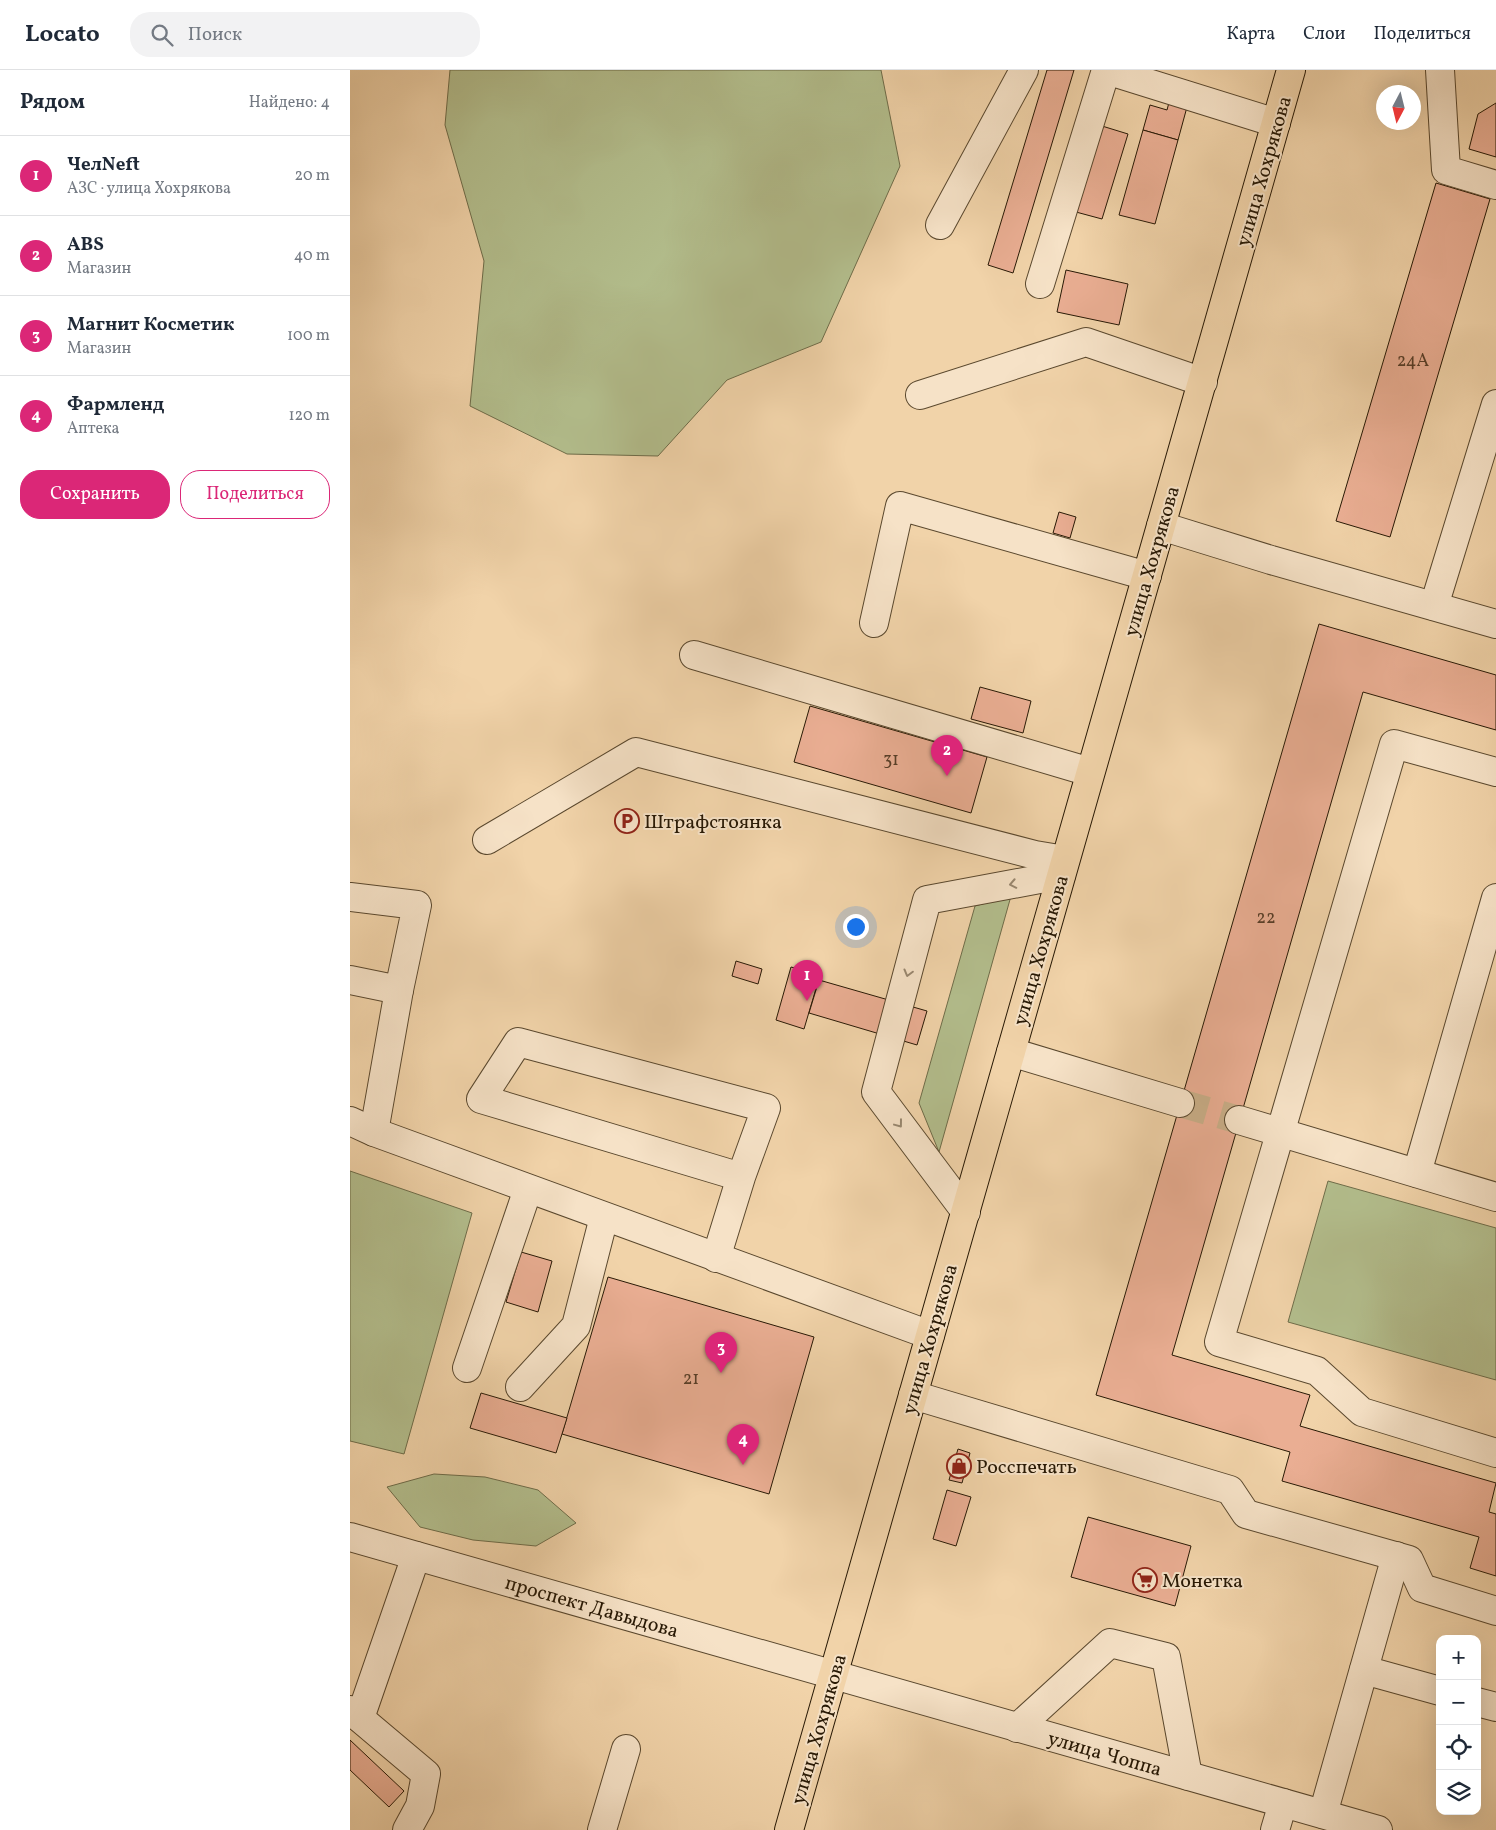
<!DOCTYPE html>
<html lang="ru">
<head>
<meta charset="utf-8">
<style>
	:root { --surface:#fff; --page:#f2f2f3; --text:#1f2937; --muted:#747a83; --line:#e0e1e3; --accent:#db2777 }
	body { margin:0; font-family:Vollkorn,serif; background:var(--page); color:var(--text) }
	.controls { position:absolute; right:15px; bottom:15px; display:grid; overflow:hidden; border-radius:10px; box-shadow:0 5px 20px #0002 }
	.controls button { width:45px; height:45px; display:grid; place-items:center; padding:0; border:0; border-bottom:1px solid var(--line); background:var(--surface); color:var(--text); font:25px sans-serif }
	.compass { position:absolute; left:1026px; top:15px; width:45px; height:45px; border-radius:50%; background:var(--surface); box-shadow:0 5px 20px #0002; rotate:187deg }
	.you { position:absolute; left:505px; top:856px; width:18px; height:18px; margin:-12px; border:4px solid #fff; border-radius:50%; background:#1a73e8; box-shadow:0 0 0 8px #1a73e833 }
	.badge { display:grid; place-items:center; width:32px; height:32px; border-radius:50%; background:var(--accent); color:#fff; font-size:16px; font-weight:700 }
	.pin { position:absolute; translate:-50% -41px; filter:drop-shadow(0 1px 2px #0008) }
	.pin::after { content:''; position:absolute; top:26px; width:18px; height:15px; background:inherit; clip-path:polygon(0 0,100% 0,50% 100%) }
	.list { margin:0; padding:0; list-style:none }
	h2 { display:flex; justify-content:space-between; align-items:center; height:65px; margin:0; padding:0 20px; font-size:21px }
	h2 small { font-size:16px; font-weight:400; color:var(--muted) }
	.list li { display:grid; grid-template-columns:32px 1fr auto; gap:15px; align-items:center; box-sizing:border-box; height:80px; padding:0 20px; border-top:1px solid var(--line) }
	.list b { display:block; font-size:19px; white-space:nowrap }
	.list p { margin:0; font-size:16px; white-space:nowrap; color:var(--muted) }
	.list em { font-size:16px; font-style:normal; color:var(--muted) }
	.actions { display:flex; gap:10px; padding:15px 20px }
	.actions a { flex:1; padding:11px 0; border:1px solid var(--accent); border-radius:20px; text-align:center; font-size:18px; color:var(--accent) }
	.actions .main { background:var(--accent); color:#fff }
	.icon { flex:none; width:28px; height:28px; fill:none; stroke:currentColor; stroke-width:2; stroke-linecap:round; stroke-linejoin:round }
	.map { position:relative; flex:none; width:1146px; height:1760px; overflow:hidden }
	header { display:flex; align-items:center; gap:30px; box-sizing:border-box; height:70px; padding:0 25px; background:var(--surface); border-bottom:1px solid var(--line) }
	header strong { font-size:24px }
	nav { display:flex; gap:28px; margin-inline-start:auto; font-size:18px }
	.search { width:350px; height:45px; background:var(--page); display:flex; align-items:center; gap:12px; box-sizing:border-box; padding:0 18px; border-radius:20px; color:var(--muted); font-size:19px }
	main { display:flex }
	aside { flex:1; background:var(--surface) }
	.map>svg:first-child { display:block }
</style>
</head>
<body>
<header>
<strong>Locato</strong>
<div class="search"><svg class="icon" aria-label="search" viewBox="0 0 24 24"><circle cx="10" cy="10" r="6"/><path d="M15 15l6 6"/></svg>Поиск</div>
<nav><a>Карта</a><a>Слои</a><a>Поделиться</a></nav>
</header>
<main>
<aside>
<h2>Рядом<small>Найдено: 4</small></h2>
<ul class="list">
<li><span class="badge">1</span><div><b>ЧелNeft</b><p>АЗС · улица Хохрякова</p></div><em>20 m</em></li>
<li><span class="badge">2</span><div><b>ABS</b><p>Магазин</p></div><em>40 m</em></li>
<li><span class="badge">3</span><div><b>Магнит Косметик</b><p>Магазин</p></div><em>100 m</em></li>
<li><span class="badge">4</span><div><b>Фармленд</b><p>Аптека</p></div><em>120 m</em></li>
</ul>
<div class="actions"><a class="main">Сохранить</a><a>Поделиться</a></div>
</aside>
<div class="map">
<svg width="1146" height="1760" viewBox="0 0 1146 1760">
	<rect width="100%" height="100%" fill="#f1d3a9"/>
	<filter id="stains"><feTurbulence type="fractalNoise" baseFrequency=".004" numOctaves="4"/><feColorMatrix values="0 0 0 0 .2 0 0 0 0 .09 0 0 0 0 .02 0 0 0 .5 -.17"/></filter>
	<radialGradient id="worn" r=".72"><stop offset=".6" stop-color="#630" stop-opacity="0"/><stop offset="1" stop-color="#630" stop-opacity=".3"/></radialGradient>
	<!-- green -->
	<g fill="#b3be8d" stroke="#6e6c49">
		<polygon points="100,0 531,0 550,96 471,272 377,310 308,386 217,384 120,336 134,191 95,55"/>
		<polygon points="661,826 589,1082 569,1033 625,836"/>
		<polygon points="0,1101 122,1143 54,1384 0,1371"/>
		<polygon points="978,1111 1146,1158 1146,1310 938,1252"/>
		<polygon points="84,1404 135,1407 188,1420 226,1453 186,1476 123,1470 70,1457 37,1417"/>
	</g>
	<!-- building -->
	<g fill="#eaae93" stroke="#281905">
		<polygon points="697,0 724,0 663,203 638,195"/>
		<polygon points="822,21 840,26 828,70 793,60 800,35 817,40"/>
		<polygon points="1146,33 1146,87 1119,79 1128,44"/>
		<polygon points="752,56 778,64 752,149 726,142"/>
		<polygon points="793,60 828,70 805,154 769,145"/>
		<polygon points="1086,113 1140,129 1040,467 986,451"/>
		<polygon points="716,200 778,214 769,255 707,242"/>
		<polygon points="709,442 726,447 720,468 703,463"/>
		<polygon points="969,554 1146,605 1146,660 1013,622 822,1285 960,1325 950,1356 1146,1413 1139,1442 1146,1444 1146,1506 1120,1498 1129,1467 932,1411 940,1382 746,1325"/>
		<polygon points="630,617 681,631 673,663 621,649"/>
		<polygon points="460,636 637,687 621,743 444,692"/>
		<polygon points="386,891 412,899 408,914 382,906"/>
		<polygon points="441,897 470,905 454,959 426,950"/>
		<polygon points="469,910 577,941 567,975 459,943"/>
		<polygon points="171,1182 202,1191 188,1242 156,1232"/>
		<polygon points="258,1207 464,1267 419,1424 212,1364"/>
		<polygon points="131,1323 217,1348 206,1383 120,1358"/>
		<polygon points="608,1379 620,1383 612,1413 599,1410"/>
		<polygon points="597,1420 621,1427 606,1476 583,1469"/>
		<polygon points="738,1447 841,1476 825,1536 721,1507"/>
		<polygon points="0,1670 54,1721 39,1737 0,1700"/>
	</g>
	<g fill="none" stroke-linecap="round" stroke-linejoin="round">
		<!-- minor-tunnel -->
		<polyline stroke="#c9ae88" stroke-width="28" stroke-dasharray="28 14" stroke-linecap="butt" points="830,1033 889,1050"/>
		<defs>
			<g id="minor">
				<polyline points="756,0 926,53"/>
				<polyline points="1090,0 1096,100 1146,115"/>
				<polyline points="590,155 674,0"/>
				<polyline points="690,214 756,0"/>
				<polyline points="570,325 736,272 853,312"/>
				<polyline points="811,456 921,490 1146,554"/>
				<polyline points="1084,536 1146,334"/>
				<polyline points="524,553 550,436 797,506"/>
				<polyline points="344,585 740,702"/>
				<polyline points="1146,702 1044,674 869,1272 967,1301 1012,1342 1146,1383"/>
				<polyline points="137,770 286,682 685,785 715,790"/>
				<polyline points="0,827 67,835 49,920 24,1062"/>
				<polyline points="0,910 49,920"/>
				<polyline points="661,982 830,1033"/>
				<polyline points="889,1050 1146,1127"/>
				<polyline points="0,1051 24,1062 580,1265"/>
				<polyline points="1067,1103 1146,828"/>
				<polyline points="616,1142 526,1022 577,830 711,805"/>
				<polyline points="366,1188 391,1107 416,1038 168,972 131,1029 391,1107"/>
				<polyline points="117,1298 178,1119"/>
				<polyline points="170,1317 226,1256 254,1147"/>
				<polyline points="563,1325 880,1420 896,1444 1059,1490 1072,1518 1146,1541"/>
				<polyline points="0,1467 1028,1760"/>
				<polyline points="1014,1600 1090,1621"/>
				<polyline points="1127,1632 1146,1637"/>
				<polyline points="0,1640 76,1704 70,1736 57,1760"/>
				<polyline points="10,1648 66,1486"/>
				<polyline points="667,1658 760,1573 816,1587 838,1706"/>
				<polyline points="973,1744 1046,1486"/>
				<polyline points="252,1760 276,1679"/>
				<polyline points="925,1760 933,1733"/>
			</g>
			<polyline id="major" points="439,1760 941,0"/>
		</defs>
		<!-- minor casing -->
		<use href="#minor" stroke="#5a482e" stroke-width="30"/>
		<!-- major casing -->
		<use href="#major" stroke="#281905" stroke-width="30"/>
		<!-- minor -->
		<use href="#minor" stroke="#f6e2c7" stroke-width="28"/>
		<!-- major -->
		<use href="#major" stroke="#f1d3a9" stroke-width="28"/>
	</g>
	<!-- one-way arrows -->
	<defs><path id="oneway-chevron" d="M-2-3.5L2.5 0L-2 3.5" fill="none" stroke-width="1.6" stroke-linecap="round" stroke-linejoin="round" transform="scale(1.25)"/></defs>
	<g stroke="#998870">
		<use href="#oneway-chevron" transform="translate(663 814) rotate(169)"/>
		<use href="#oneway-chevron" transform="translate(558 903) rotate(105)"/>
		<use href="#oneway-chevron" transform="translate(549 1054) rotate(53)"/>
	</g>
	<!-- icons -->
	<defs>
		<symbol id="parking-ring" viewBox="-11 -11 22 22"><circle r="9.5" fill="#f6e2c7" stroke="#8f2418" stroke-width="1.5"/><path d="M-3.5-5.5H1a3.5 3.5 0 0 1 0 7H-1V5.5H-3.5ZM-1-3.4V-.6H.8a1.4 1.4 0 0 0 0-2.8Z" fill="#8f2418"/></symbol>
		<symbol id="shop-ring" viewBox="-11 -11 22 22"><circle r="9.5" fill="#f6e2c7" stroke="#8f2418" stroke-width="1.5"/><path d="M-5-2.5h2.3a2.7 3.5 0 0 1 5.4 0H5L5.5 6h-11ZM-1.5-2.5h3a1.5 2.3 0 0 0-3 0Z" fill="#8f2418"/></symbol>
		<symbol id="supermarket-ring" viewBox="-11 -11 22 22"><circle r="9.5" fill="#f6e2c7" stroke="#8f2418" stroke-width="1.5"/><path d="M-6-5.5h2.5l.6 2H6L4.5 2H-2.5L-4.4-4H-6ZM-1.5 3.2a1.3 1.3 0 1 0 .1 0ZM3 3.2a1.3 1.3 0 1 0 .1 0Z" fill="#8f2418"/></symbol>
	</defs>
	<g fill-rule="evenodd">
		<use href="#parking-ring" x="263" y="737" width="28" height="28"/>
		<use href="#shop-ring" x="595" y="1382" width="28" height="28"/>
		<use href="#supermarket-ring" x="781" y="1496" width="28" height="28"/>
	</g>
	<g text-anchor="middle" stroke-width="4" stroke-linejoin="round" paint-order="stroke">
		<!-- number labels -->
		<g font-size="18" fill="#583e28">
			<text x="1063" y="296">24А</text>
			<text x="541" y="695">31</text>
			<text x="916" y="853">22</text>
			<text x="341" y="1314">21</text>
		</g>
		<!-- street labels -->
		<g font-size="20" fill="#281905" stroke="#f6e2c7">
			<text transform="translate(913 101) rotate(-74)" y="7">улица Хохрякова</text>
			<text transform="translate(801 491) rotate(-74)" y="7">улица Хохрякова</text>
			<text transform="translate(690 880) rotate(-74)" y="7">улица Хохрякова</text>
			<text transform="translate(579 1269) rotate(-74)" y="7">улица Хохрякова</text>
			<text transform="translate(242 1536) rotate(16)" y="7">проспект Давыдова</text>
			<text transform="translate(468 1659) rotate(-74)" y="7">улица Хохрякова</text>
			<text transform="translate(755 1683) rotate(16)" y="7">улица Чоппа</text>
		</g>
		<!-- poi labels -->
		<g font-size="20" fill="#281905" stroke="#f6e2c7" text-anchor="start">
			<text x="294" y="758">Штрафстоянка</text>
			<text x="626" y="1403">Росспечать</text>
			<text x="812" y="1517">Монетка</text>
		</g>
	</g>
	<rect width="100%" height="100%" filter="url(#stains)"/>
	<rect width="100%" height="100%" fill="url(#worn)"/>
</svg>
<div class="controls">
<button>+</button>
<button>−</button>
<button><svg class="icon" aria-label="locate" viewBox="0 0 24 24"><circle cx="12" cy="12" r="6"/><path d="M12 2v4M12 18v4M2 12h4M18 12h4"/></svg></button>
<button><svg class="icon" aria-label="layers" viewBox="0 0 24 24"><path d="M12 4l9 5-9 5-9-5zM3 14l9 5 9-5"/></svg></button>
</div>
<svg class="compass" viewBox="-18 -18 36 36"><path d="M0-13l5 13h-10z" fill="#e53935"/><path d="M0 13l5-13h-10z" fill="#747a83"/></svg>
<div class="you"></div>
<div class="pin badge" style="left:457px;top:931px">1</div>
<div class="pin badge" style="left:597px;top:706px">2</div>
<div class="pin badge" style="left:371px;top:1303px">3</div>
<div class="pin badge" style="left:393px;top:1395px">4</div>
</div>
</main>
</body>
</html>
